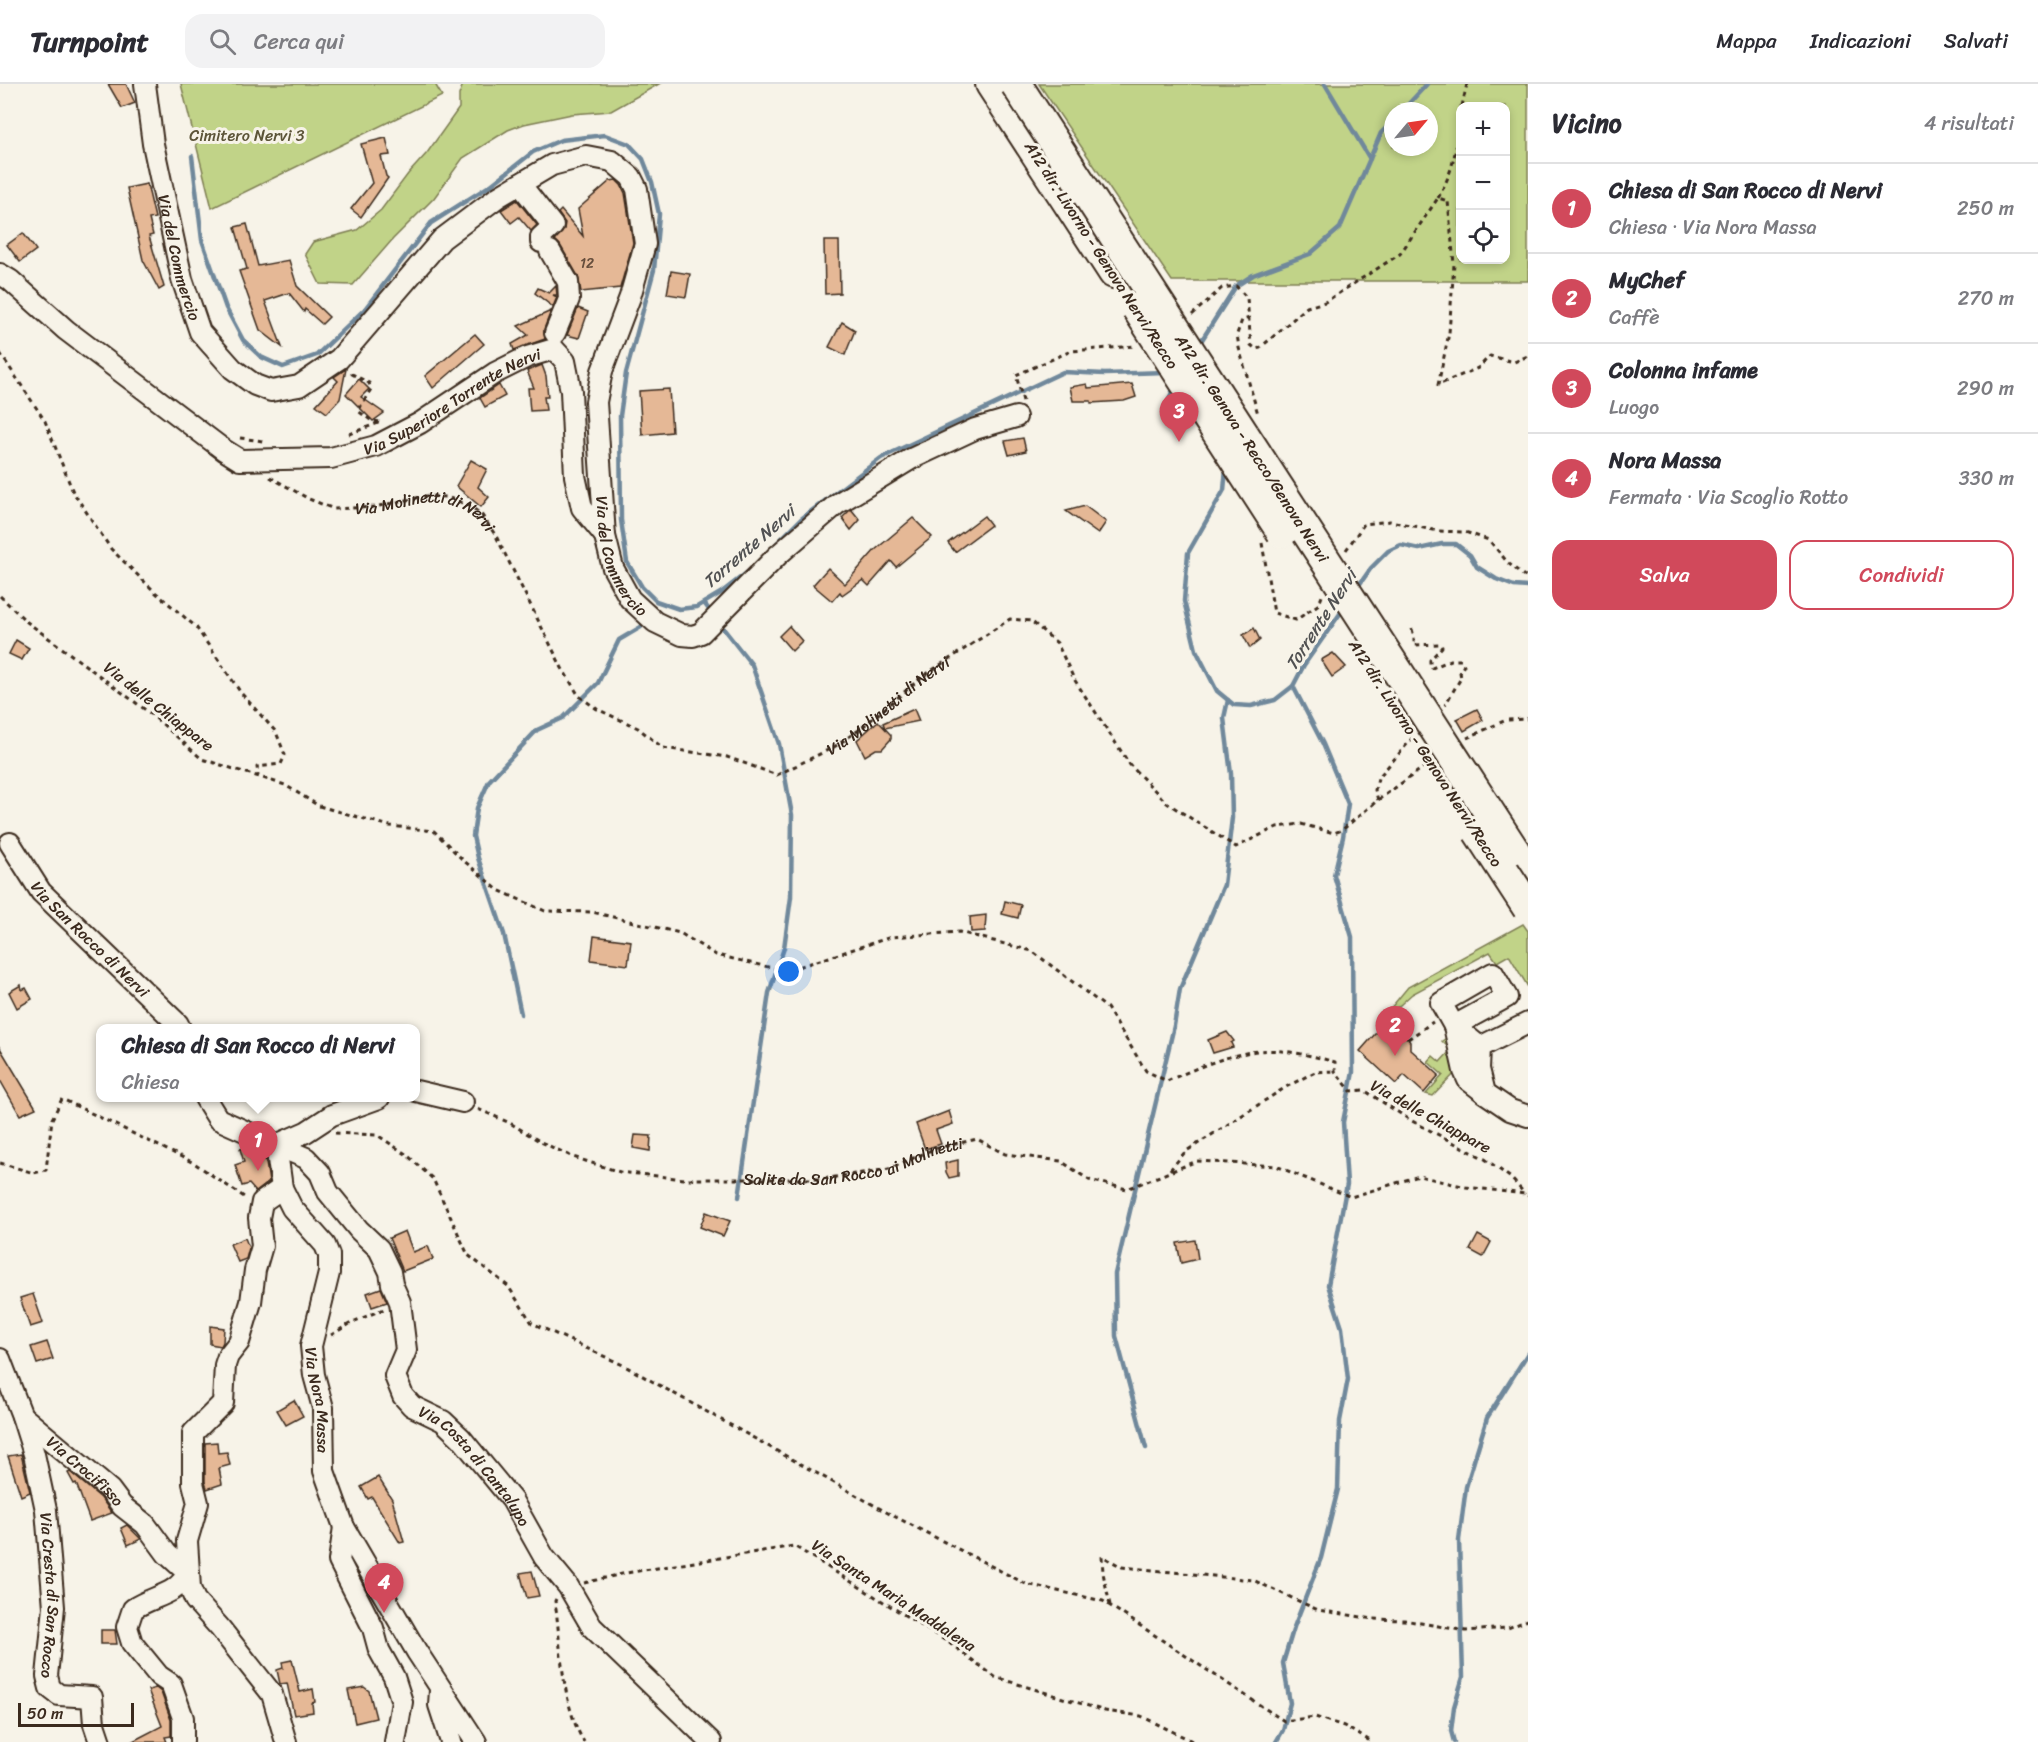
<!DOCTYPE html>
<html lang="it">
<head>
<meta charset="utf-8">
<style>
	:root { --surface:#fff; --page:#f2f2f3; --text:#2b2b33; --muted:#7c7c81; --line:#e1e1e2; --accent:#d1495b }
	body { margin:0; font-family:Sriracha,sans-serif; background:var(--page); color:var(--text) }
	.controls { position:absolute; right:18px; top:18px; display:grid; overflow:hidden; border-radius:12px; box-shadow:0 3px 9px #0003 }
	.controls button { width:54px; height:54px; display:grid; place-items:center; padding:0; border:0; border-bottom:2px solid var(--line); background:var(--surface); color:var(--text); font:30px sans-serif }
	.compass { position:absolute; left:1384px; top:18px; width:54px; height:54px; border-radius:50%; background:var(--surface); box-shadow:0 3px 9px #0003; rotate:61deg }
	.scale { position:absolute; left:18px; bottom:15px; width:116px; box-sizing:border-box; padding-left:6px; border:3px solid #3b2a1e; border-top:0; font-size:16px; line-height:21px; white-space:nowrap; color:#3b2a1e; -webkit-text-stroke:4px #f7f3e8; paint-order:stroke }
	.you { position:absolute; left:789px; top:888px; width:21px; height:21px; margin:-15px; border:4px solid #fff; border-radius:50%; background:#1a73e8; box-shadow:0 0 0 9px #1a73e833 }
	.badge { display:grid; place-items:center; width:39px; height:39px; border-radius:50%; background:var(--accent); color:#fff; font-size:20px; font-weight:700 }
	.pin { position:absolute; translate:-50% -50px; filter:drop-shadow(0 2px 3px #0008) }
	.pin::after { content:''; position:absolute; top:32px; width:21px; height:18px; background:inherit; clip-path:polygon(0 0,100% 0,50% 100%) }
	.popup { position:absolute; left:96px; top:940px; width:324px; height:78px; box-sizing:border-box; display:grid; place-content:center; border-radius:12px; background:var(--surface); filter:drop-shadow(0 2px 4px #0005); font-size:20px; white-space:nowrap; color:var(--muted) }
	.popup b { font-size:22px; color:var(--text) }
	.popup::after { content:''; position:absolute; left:50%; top:100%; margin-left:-12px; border:12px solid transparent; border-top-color:var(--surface) }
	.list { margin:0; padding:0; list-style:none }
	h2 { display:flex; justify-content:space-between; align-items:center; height:78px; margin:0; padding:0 24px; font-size:26px }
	h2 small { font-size:20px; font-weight:400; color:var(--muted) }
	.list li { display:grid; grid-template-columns:39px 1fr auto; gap:18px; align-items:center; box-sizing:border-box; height:90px; padding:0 24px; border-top:2px solid var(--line) }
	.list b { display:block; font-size:22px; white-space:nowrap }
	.list p { margin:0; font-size:20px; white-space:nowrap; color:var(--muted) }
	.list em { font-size:20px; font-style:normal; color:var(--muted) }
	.actions { display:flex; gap:12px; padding:18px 24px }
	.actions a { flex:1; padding:14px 0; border:2px solid var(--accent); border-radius:18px; text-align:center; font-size:21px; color:var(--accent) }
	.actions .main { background:var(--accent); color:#fff }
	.icon { flex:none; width:33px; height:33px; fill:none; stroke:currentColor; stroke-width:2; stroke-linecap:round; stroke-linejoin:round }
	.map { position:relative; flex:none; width:1528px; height:1658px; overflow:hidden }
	header { display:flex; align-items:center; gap:36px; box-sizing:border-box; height:84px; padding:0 30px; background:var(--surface); border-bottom:2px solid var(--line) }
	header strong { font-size:28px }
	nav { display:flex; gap:33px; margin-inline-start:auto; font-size:21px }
	.search { width:420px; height:54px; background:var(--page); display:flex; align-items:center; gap:15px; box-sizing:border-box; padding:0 21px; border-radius:18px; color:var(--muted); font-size:22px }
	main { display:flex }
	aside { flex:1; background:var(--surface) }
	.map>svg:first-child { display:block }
</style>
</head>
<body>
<header>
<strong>Turnpoint</strong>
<div class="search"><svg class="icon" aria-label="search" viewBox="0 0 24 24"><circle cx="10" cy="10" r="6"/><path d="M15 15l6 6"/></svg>Cerca qui</div>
<nav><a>Mappa</a><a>Indicazioni</a><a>Salvati</a></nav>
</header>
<main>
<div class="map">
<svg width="1528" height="1658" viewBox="0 0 1528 1658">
	<rect width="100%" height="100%" fill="#f7f3e8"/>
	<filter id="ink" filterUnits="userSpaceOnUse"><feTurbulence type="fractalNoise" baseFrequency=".0167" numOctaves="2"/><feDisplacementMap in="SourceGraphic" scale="12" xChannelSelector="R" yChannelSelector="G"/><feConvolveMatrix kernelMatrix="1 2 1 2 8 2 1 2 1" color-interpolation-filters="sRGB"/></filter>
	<g filter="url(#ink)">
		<!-- green -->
		<g fill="#c1d388" stroke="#7e7e53" stroke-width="1.5" fill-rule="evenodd">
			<polygon points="181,0 435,0 442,12 212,124"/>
			<polygon points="463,0 659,0 611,27 572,30 524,40 508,46 463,74 434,114 393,155 353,201 320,200 305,170 313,158 357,146 381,126 408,90 427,69 459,24 459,11"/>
			<path d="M1039 0H1528V197H1172ZM1460 22H1506V176H1460ZM1393 27H1429V63H1393Z"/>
			<polygon points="1523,840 1528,847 1528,903 1509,871 1497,878 1490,868 1412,910 1387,933 1380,937 1408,903"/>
			<polygon points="1445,955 1449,955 1456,988 1433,1012 1426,1010 1443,991 1428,978 1433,972 1440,978 1451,966 1442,957"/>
		</g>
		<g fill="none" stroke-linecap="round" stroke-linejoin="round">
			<!-- stream -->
			<g stroke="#6f889b" stroke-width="4.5">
				<polyline points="1325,0 1370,75"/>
				<polyline points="1402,27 1427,0"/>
				<polyline points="192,72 202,156 226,224 243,256 261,273 283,283 317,271 364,226 431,139 491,101 533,68 561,56 605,51 629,60 643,75 652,98 659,130 654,186 626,289 620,332 621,436 627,478 642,503 656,517 679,525 697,523 722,508 749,487"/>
				<polyline points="1198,262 1236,202 1253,191 1310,170 1340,144 1381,49 1393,37"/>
				<polyline points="1169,315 1174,303"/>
				<polyline points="1226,385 1224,406 1188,469 1184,517 1196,566 1217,607 1234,621 1251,622 1275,616 1293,602 1304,581 1344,524"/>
				<polyline points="774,462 801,435 881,374 1063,288 1105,290 1165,288"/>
				<polyline points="1357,504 1371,484 1388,467 1401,461 1419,465 1442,460 1456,460 1470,471 1477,483 1496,495 1514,502 1528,503"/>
				<polyline points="704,519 713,531"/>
				<polyline points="718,538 752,581 779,660 792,731 791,813 784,864 769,909 739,1113"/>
				<polyline points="521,930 504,850 478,774 473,752 477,724 489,697 537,646 563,634 598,599 619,556 641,543 645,536"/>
				<polyline points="1146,1364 1116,1252 1115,1190 1174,942 1180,905 1224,801 1232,734 1231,690 1224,634 1228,616"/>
				<polyline points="1276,1658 1283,1646 1290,1619 1283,1579 1294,1543 1321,1474 1338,1405 1340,1337 1348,1295 1342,1244 1328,1201 1347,1100 1343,1038 1353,988 1352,853 1334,791 1343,753 1348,720 1323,660 1293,602"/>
				<polyline points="1454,1658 1451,1647 1454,1623 1463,1593 1459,1456 1466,1403 1487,1334 1528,1269"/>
			</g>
		</g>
		<!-- building -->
		<g fill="#e5b896" stroke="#3b2a1e" stroke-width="1.5">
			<polygon points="108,0 126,0 135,19 122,24"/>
			<polygon points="386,54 390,71 381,72 386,92 388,94 361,133 351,125 372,99 361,60"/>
			<polygon points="616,96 621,101 625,109 633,159 620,204 581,208 578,192 560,161 555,156 564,145 565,139 558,129 561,126 583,152 578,125 610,97"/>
			<polygon points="147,100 155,134 149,135 153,151 149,152 164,203 159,206 143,176 127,104"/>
			<polygon points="517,116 537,141 531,147 519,133 511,139 501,126"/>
			<polygon points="247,140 258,182 289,176 297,202 329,233 322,240 305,225 304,228 289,209 265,217 282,263 260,246 239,187 247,185 235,143"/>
			<polygon points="23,149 36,166 20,178 7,161"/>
			<polygon points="824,157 839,157 840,209 825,210"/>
			<polygon points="671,187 690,190 686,213 667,210"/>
			<polygon points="556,202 557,211 553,211 557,213 553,223 535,209 538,204 549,209"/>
			<polygon points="578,224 588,228 579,254 567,251"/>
			<polygon points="551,227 544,245 545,255 514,266 512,260 528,251 518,242"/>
			<polygon points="842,238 855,246 845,271 829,263"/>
			<polygon points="475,250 484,260 433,304 425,292"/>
			<polygon points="542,281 546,292 548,313 544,313 546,326 530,327 528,304 534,304 527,287"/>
			<polygon points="346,285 340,315 327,329 316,321 338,297 334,293"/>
			<polygon points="359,295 369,305 361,313 384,329 373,337 346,310"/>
			<polygon points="1087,300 1088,304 1132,300 1136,313 1124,317 1091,319 1091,317 1073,317 1070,303"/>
			<polygon points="499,301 505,312 485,323 480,314"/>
			<polygon points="669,305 672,348 642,351 639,307"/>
			<polygon points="1023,354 1026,367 1009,371 1005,357"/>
			<polygon points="471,376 487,385 478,403 489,413 481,423 456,402"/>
			<polygon points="1085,422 1106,438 1098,450 1066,427"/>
			<polygon points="851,425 860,436 851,446 842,434"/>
			<polygon points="984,432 991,441 955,468 948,459"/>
			<polygon points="913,434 932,453 896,483 891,477 869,502 863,496 842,511 840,508 832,517 813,501 828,484 845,500 875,466"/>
			<polygon points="789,542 802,557 792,567 779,552"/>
			<polygon points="1254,544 1260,556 1250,564 1243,551"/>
			<polygon points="16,556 29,564 22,576 9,570"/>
			<polygon points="1333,569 1346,583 1332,593 1321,576"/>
			<polygon points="914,625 919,637 885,644 883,639"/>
			<polygon points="1477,625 1483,636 1464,647 1457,635"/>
			<polygon points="878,637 891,651 891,655 882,665 876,665 865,672 857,656"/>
			<polygon points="1005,817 1021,821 1018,834 1002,830"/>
			<polygon points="986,831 985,847 971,848 970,833"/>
			<polygon points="594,852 631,857 628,881 591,876"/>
			<polygon points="21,901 22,906 26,904 32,915 17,924 9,908"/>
			<polygon points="1383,941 1396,952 1403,951 1408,955 1410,958 1410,965 1439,991 1424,1009 1404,991 1396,1000 1360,967"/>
			<polygon points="1227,948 1234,957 1231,959 1233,963 1213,969 1208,956"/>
			<polygon points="0,964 36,1024 20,1031 0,996"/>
			<polygon points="949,1027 953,1040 936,1046 941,1060 925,1065 916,1040"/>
			<polygon points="635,1051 651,1052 650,1067 633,1064"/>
			<polygon points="249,1062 263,1068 266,1079 269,1098 256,1108 249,1100 242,1102 235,1081 244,1078 240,1065"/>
			<polygon points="958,1076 958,1092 949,1094 946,1088 945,1079"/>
			<polygon points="706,1128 730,1137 723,1152 700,1143"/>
			<polygon points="405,1147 413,1168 428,1162 433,1175 403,1187 389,1154"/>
			<polygon points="1478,1151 1491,1158 1483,1173 1470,1166"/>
			<polygon points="245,1154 249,1164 246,1175 238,1178 230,1160"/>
			<polygon points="1195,1156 1198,1175 1181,1179 1177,1159"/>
			<polygon points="381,1204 387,1218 372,1223 367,1209"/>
			<polygon points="33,1210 43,1239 30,1243 20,1214"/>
			<polygon points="210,1242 224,1244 223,1258 221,1262 210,1260"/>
			<polygon points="47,1258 53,1275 37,1280 31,1263"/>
			<polygon points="294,1316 303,1332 286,1341 277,1326"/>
			<polygon points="217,1358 218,1369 227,1368 230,1381 219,1384 222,1400 207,1405 205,1398 205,1359"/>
			<polygon points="21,1370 30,1408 21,1412 8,1372"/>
			<polygon points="70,1388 101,1414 112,1429 90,1437 76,1399 74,1400 68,1389"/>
			<polygon points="378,1393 392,1415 404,1458 400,1459 372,1413 368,1415 361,1403"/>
			<polygon points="127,1441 141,1455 128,1461 121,1444"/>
			<polygon points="532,1487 539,1512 527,1514 520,1489"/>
			<polygon points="101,1546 115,1546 117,1560 101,1560"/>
			<polygon points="292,1576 300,1608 313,1605 315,1618 312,1619 313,1628 294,1631 287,1599 280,1600 277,1586 283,1584 282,1578"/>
			<polygon points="364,1603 369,1607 376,1634 355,1639 348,1606"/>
			<polygon points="156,1604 161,1608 171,1636 171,1652 165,1653 167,1658 131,1658 162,1642 148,1606"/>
		</g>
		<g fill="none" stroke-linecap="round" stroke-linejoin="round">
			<defs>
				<g id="minor">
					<path id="s3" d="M145 0 153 60 182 195 200 248 233 285 255 301 271 307 299 302 339 275 442 155 498 113 552 81 586 72 612 77 631 93 637 105 645 160 630 213 602 287 596 318 605 452 613 484 630 515 655 538 682 551 693 552 701 549 778 471 837 420 911 375 975 345 1016 333"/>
					<polyline points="520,100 553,142 541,153 541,158"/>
					<polyline points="550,167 568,198 569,215 555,249"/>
					<path id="s4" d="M0 190 10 196 66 246 224 366 240 376 331 374 376 362 420 339 495 289 527 273 554 265 565 277 571 307 575 392 582 424 605 452"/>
					<path id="s5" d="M10 759 41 808 178 940 180 944"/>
					<polygon points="1493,889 1507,913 1454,942 1441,919"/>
					<polyline points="1528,939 1480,963 1479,985 1485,1009 1510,1026 1528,1032"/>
					<polyline points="1480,963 1454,942 1464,987 1468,996 1485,1009"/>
					<polyline points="416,1007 463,1018"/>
					<polyline points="205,1014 218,1035 276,1061 306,1048 332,1031 379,1014"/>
					<path id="s6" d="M281 1060 292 1068 306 1074 320 1089 328 1108 359 1146 379 1165 390 1188 392 1200 400 1218 406 1266 395 1292 403 1312 412 1322 443 1337 461 1354 512 1416 544 1473 568 1502 592 1543 711 1658"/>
					<path id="s7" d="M276 1061 282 1104 292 1124 325 1161 329 1171V1189L311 1262 314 1291 323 1324 324 1387 344 1443 417 1568 476 1658"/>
					<polyline points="282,1104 262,1118 259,1134 262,1162 255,1186 251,1218 239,1258 228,1272 225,1281 223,1319 193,1349 193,1399 198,1419 187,1457 190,1504 195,1516 220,1544 272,1610 286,1658"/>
					<path id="s8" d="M0 1275 22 1332 34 1370 46 1426 54 1523 47 1592 50 1604 59 1611 92 1613 94 1640 100 1658"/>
					<path id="s9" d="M22 1332 110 1406 122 1422 145 1440 167 1470 188 1489"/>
					<polyline points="344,1443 339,1477 373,1544 379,1566 394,1593 402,1618 395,1658"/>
					<polyline points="440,1606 439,1621 451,1658"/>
					<path d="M183 1658V1634L171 1600 159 1592 132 1559 127 1543 133 1525C154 1511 176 1512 188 1489"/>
				</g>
				<g id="highway">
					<polyline points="991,0 1114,189"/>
					<polyline points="1513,765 1528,788"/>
				</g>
			</defs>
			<!-- minor casing -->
			<use href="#minor" stroke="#3b2a1e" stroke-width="24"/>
			<!-- highway casing -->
			<use href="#highway" stroke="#3b2a1e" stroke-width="34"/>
			<!-- path -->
			<g stroke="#3b2a1e" stroke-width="3" stroke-dasharray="4.5 4.5" stroke-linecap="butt">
				<polyline points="1462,22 1467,0"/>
				<path d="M1438 114C1453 88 1457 64 1460 34"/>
				<polyline points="1192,231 1222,204 1236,202 1247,214 1251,261 1256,265 1260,264 1307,223 1325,218 1400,170 1438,114 1448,117 1454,180 1449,249 1438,301 1478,284 1490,272 1514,278 1528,272"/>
				<polyline points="1250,234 1242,236 1237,250 1239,264 1258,330"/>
				<polyline points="0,269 45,337 73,408 111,465 155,508 196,543 241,609 276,648 285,671 281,680 257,683 258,692"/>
				<polyline points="1023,317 1016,291 1071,267 1136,262"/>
				<polyline points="349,350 381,338 372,337 358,327 371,305 369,299 352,290 352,287"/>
				<polyline points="240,354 263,357"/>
				<path id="s1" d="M270 393 309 415 334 425 374 423 426 412 447 413 468 421 481 430 496 452 562 584 579 612 597 625 638 644 663 664 727 673 777 691 834 663 859 646 922 593 1010 535 1031 537 1057 559 1074 595 1130 681 1167 719 1236 763 1277 743 1301 740 1334 749 1342 746 1378 716 1431 678"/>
				<polyline points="1262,459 1274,529 1296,536 1319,520 1322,512"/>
				<polyline points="1346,466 1364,440 1390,437 1438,447 1465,448 1489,456 1508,479 1528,495"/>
				<path d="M0 512 27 538 151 630 202 675 285 701 319 722 390 742 434 747 463 776 498 806 545 827 592 828 680 849 716 871 786 887 891 853 959 848 1032 867 1107 924 1146 987 1167 997C1194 985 1222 973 1251 968 1278 963 1309 971 1335 978V987L1351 1007 1364 1006 1410 1036 1485 1075 1511 1094 1525 1110"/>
				<polyline points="1412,545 1414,553 1414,561 1441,560 1442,563 1430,576 1430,582 1432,584 1451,576 1461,576 1464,581 1460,588 1461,594 1445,621"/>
				<polyline points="1467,654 1506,636 1528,635"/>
				<polyline points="1378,716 1375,706 1378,694 1415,651"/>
				<polyline points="1408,955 1433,938"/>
				<path id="s2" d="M478 1025 510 1039 541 1058 573 1073 620 1088 684 1095H822L889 1085 934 1065 977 1055 1005 1070 1061 1077 1089 1096 1127 1105 1197 1077 1276 1082 1351 1113 1419 1092 1466 1103 1525 1110 1528 1112"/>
				<polyline points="335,1049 377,1051 406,1070 433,1095 468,1171 508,1202 532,1239 623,1281 888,1429 1026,1500 1103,1517 1284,1637 1315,1633 1344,1642 1372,1658"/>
				<polyline points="0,1079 34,1089 46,1086 52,1035 62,1015 194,1079 247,1115"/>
				<polyline points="1170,1086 1185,1068 1286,1003 1315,988 1335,987"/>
				<polyline points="331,1251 353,1238 384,1225"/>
				<polyline points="584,1499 626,1489 794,1462 951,1560 995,1593 1105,1627 1141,1632 1194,1658"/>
				<path d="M556 1515 555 1517C561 1560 561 1620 584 1658"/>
				<polyline points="1110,1521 1103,1489 1102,1472 1122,1483 1253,1496 1318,1526 1373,1535 1404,1536 1466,1547 1508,1544 1528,1536"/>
			</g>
			<!-- minor -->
			<use href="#minor" stroke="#f7f3e8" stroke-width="20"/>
			<!-- highway -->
			<use href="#highway" stroke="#f7f3e8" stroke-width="30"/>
			<defs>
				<g id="highway-bridge">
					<path id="s10" d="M1016 0 1513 765"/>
					<polyline points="1137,224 1282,448"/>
					<polyline points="1478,747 1528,824"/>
				</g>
			</defs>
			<!-- highway-bridge casing -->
			<use href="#highway-bridge" stroke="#3b2a1e" stroke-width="34" stroke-linecap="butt"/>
			<!-- highway-bridge -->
			<use href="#highway-bridge" stroke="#f7f3e8" stroke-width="30"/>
		</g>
	</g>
	<g text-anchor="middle" stroke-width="6" stroke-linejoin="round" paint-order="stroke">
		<!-- number labels -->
		<g font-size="14" fill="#664e3c">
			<text x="587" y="184">12</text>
		</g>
		<!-- park labels -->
		<g font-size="16" fill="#5c5438" stroke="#f7f3e8">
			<text x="247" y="57">Cimitero Nervi 3</text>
		</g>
		<!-- street labels -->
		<g font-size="16" fill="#3b2a1e" stroke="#f7f3e8">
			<text transform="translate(1102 171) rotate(57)" y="6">A12 dir. Livorno - Genova Nervi/Recco</text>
			<text dy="6" stroke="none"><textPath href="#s3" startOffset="177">Via del Commercio</textPath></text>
			<text dy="6" stroke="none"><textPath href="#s4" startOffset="530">Via Superiore Torrente Nervi</textPath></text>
			<text dy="6" stroke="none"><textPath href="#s10" startOffset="434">A12 dir. Genova - Recco/Genova Nervi</textPath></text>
			<text dy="6" stroke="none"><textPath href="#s1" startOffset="168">Via Molinetti di Nervi</textPath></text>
			<text dy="6" stroke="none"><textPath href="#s3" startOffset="1196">Via del Commercio</textPath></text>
			<text dy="6" stroke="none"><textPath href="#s1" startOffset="780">Via Molinetti di Nervi</textPath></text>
			<text transform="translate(159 622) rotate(38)" y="6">Via delle Chiappare</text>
			<text transform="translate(1426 669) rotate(57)" y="6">A12 dir. Livorno - Genova Nervi/Recco</text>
			<text dy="6" stroke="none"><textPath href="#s5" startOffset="126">Via San Rocco di Nervi</textPath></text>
			<text transform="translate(1431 1032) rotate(29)" y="6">Via delle Chiappare</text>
			<text dy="6" stroke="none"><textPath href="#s2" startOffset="392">Salita da San Rocco ai Molinetti</textPath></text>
			<text dy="6" stroke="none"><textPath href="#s7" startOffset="274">Via Nora Massa</textPath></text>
			<text dy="6" stroke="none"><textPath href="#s6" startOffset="404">Via Costa di Cantalupo</textPath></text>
			<text dy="6" stroke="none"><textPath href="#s9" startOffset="84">Via Crocifisso</textPath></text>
			<text transform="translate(894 1511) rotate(33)" y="6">Via Santa Maria Maddalena</text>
			<text dy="6" stroke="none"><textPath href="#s8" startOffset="244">Via Cresta di San Rocco</textPath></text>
		</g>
		<!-- water labels -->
		<g font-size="18" font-style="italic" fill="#515152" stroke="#f7f3e8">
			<text transform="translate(749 463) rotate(-41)" y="6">Torrente Nervi</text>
			<text transform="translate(1321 536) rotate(-57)" y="6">Torrente Nervi</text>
		</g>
	</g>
</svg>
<div class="controls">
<button>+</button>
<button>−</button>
<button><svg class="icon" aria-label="locate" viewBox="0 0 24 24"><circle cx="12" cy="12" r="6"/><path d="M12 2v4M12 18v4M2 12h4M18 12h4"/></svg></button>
</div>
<svg class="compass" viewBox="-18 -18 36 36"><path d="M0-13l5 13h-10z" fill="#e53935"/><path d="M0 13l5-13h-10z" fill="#7c7c81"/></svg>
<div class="scale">50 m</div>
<div class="you"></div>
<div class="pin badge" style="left:258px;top:1087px">1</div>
<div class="popup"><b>Chiesa di San Rocco di Nervi</b>Chiesa</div>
<div class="pin badge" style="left:1395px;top:972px">2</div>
<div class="pin badge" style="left:1179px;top:358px">3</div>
<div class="pin badge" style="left:384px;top:1529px">4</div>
</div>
<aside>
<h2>Vicino<small>4 risultati</small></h2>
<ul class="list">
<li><span class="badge">1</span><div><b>Chiesa di San Rocco di Nervi</b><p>Chiesa · Via Nora Massa</p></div><em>250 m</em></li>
<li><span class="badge">2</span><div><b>MyChef</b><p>Caffè</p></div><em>270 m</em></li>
<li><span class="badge">3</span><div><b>Colonna infame</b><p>Luogo</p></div><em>290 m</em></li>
<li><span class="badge">4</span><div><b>Nora Massa</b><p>Fermata · Via Scoglio Rotto</p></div><em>330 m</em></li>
</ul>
<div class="actions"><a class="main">Salva</a><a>Condividi</a></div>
</aside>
</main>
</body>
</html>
